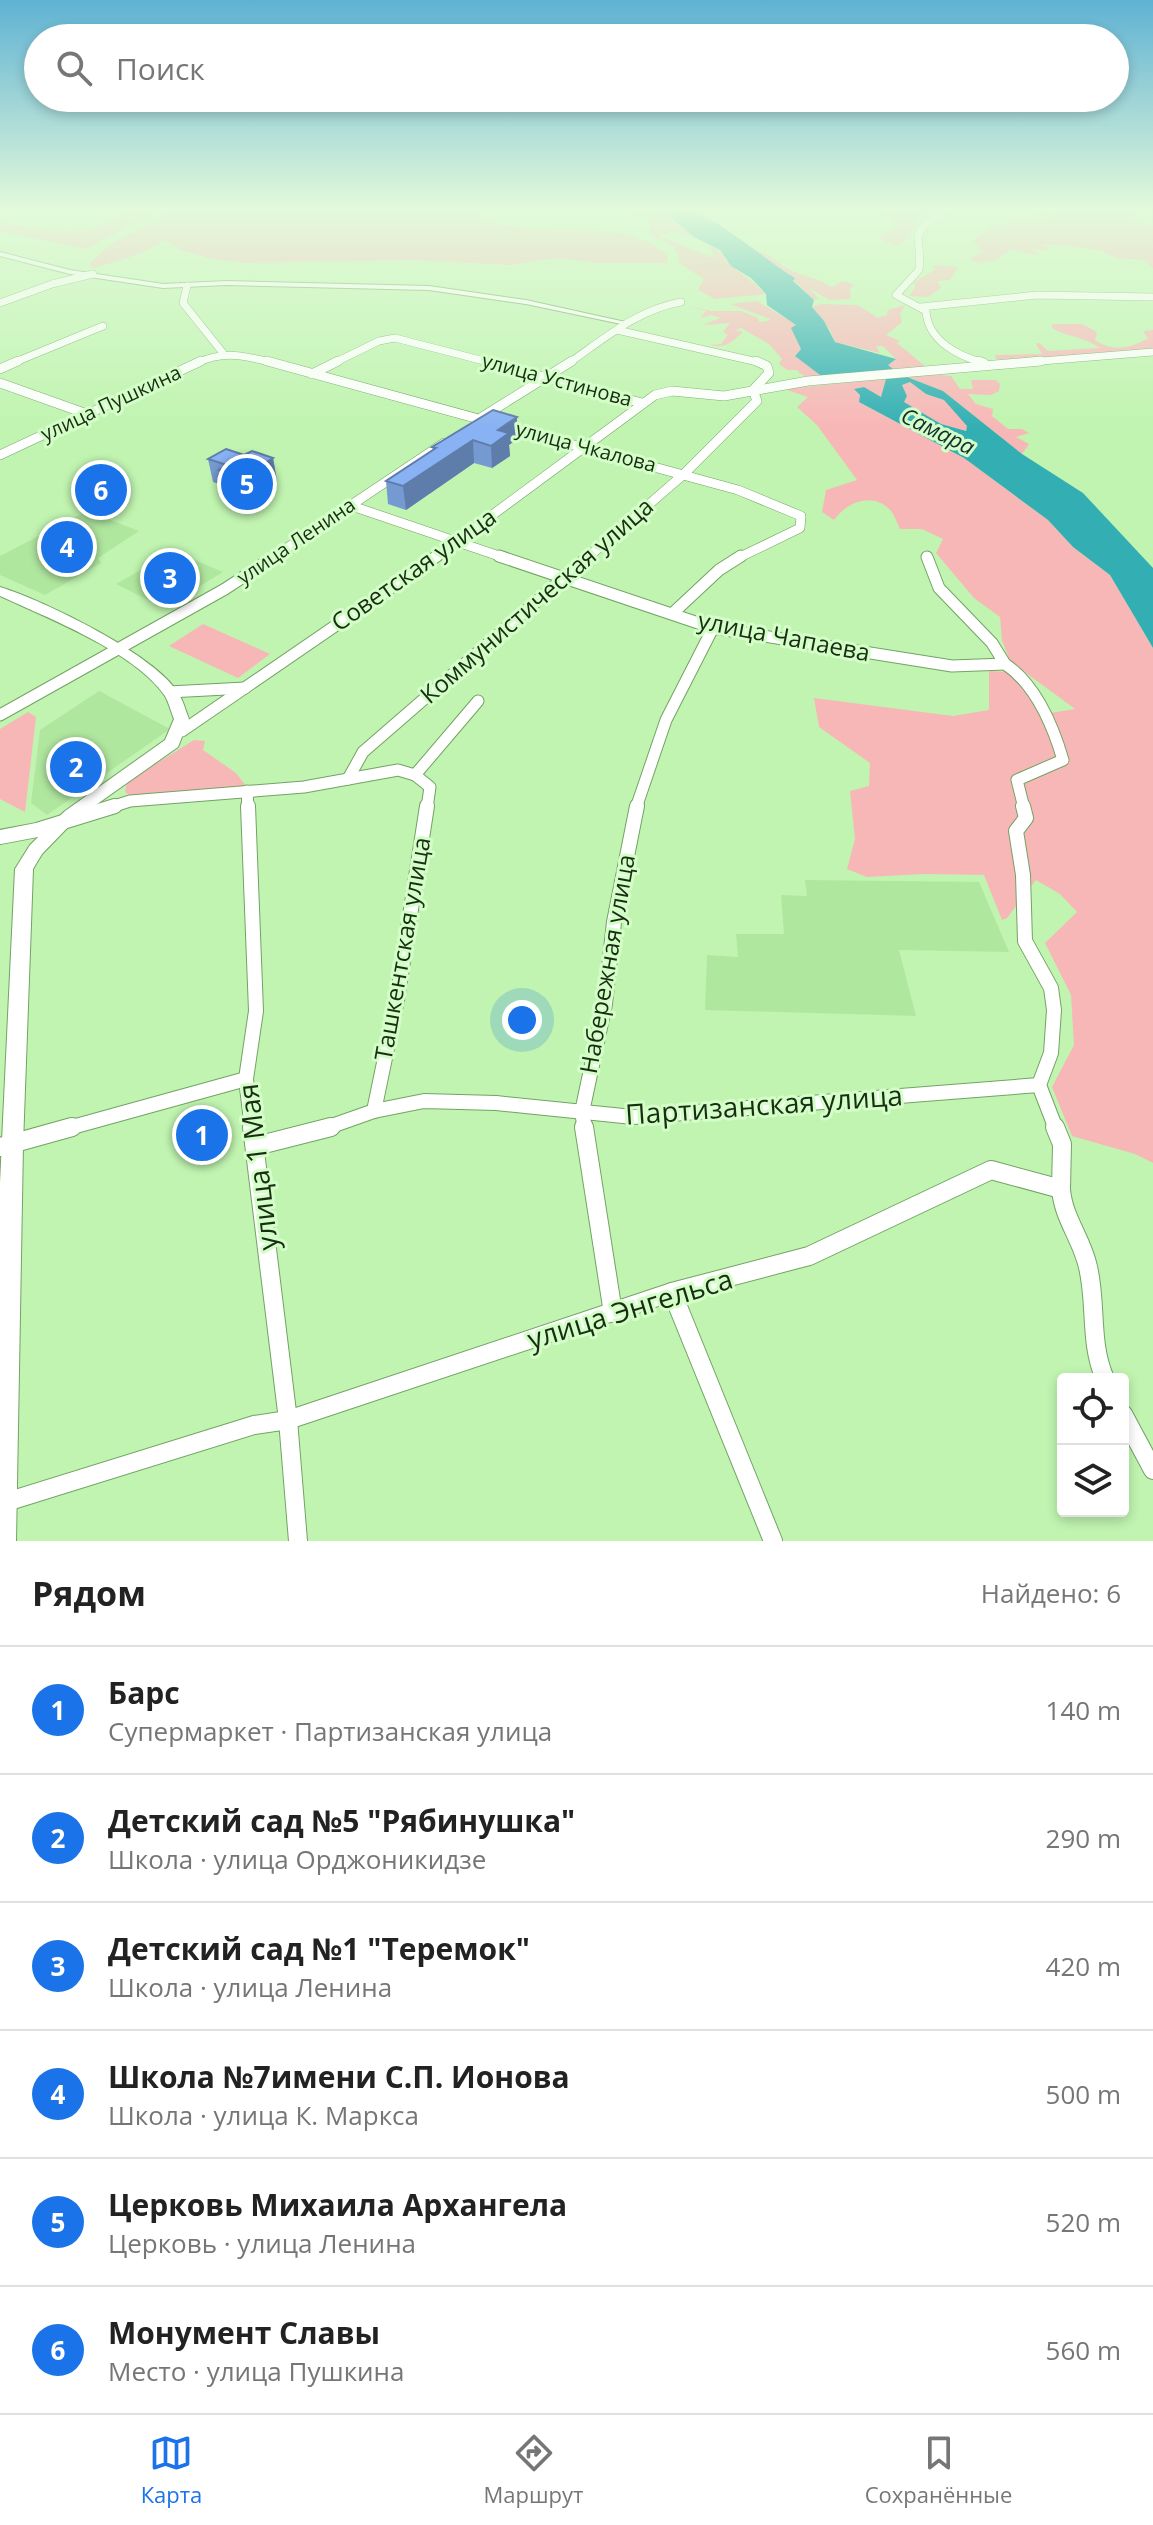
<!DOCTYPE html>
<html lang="ru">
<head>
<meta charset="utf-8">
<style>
	:root { --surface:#fff; --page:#f2f2f2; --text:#222; --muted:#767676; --line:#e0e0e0; --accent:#1a73e8 }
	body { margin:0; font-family:"Open Sans",sans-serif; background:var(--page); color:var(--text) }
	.controls { position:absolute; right:24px; bottom:24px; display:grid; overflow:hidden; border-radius:8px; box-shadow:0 4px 12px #0003 }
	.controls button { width:72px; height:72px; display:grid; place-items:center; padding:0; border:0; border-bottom:2px solid var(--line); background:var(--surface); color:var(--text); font:40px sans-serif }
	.you { position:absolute; left:522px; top:1020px; width:28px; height:28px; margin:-20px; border:6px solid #fff; border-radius:50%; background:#1a73e8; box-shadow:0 0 0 12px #1a73e833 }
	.badge { display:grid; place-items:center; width:52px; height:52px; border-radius:50%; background:var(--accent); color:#fff; font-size:26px; font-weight:700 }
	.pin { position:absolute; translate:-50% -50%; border:4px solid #fff; box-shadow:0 2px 8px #0006 }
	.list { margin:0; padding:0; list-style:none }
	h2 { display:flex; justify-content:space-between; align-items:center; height:104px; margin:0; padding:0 32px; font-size:34px }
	h2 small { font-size:26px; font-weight:400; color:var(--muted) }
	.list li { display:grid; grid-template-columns:52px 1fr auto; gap:24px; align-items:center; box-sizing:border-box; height:128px; padding:0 32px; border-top:2px solid var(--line) }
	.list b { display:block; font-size:30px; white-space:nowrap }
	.list p { margin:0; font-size:26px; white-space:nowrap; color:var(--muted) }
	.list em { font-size:26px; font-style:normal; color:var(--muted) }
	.icon { flex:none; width:44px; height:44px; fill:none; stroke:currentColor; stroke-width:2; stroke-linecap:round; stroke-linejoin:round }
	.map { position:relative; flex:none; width:1153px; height:1541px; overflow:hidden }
	.search { position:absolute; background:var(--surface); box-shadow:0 4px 12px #0003; left:24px; right:24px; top:24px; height:88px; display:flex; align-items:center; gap:20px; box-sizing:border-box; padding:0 28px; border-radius:44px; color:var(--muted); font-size:30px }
	.sheet { height:872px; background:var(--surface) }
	nav { display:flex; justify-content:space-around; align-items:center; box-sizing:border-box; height:112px; border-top:2px solid var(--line); background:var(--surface); font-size:22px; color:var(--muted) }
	nav a { display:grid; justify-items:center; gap:4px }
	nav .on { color:var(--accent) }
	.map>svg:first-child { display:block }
</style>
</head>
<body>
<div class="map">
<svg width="1153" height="1541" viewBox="0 0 1153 1541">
	<rect width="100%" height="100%" fill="#c0f4b0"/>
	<!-- built -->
	<g fill="#b0e79f">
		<polygon points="87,511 139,531 98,558 101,563 45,595 0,575 0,556"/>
		<polygon points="174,551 223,572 164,608 116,584"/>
		<polygon points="99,691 170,729 47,815 31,803 40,730"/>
		<polygon points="805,880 979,882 1009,952 899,950 916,1016 705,1010 707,955 738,957 736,934 784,934 781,895 807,896"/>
	</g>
	<!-- green -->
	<g fill="#f8b7b7">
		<path d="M117 211H157L86 249 0 231V222C35 229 89 241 120 215Z"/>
		<path d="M173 211H471C526 248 620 210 667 255L668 263H597L557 258 510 265 411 260 242 263 208 258 184 251 163 240C150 253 112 263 93 268L89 264 109 245Z"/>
		<path d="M625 211H663L694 237 671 232 658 236 714 258 710 245C722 252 725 261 734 268 745 277 756 284 766 294L715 299 698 290 704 279 679 263C680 245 665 242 651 236L647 218Z"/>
		<polygon points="882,211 926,211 913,219 915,228 899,246 877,239 896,227"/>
		<polygon points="1059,211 1133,211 1134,220 1153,226 1153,268 1144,260 1115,258 1101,250 1045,244 1050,251 1031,249 1038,254 1035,255 1011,249 996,260 976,263 970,258 983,252 973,241 990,228 1014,221 1049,220 1035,214 1057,215"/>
		<path d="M751 249C769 253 771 258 785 267 799 276 817 277 832 287L842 281 854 284 850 289 851 299 829 300 809 288 819 299 814 300 793 280 794 278Z"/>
		<polygon points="938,265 958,267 950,280 938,281 941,288 928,297 909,296 916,286 913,283 936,269 932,266"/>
		<path d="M757 301 797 325 792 329 801 343V349L795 355 824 378C814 379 803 378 797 370H787L779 364 782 359 769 344 741 328 735 330 743 332C732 342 725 349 710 345L721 344 728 335 723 332 730 323 703 325 720 318 712 315 700 318 706 311 686 306 711 311H741L758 318 759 322 768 321 770 319 730 304Z"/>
		<polygon points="820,304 858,305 878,318 887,315 888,310 905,305 900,314 902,322 886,335 900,341 897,343 926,367 893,369 887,365 896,359 883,346 876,346 880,353 835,342 830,330 812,307"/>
		<path d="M1052 324H1082L1097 332 1095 340C1112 352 1130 349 1148 338L1143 331 1153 330V349L1016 360 996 359 995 355 1042 354 1036 344 1039 343 1048 351 1100 348C1085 337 1068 337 1052 328Z"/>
		<polygon points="931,374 951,376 960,389 973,389 971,380 996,380 1000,384 999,391 991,395 968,394 976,404 993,409 992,416 1008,429 1022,429 1029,433 1016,437 1029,444 1022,454 943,391 907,377"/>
		<path d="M886 379 881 397 864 387 855 389 860 394 859 402 964 458 1048 520 1073 547 1110 575 1153 648V1163L1135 1154 1072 1136 1052 1087 1074 1045 1071 995 1045 943 1077 912 1060 894 1036 880 1007 918 1002 920 984 875 926 874 867 877 847 869 855 839 850 791 869 786 870 763 819 727 814 698 953 716 989 710V671L1010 672 1050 713 1075 709 1010 661 1002 640 1000 617 974 598 936 553 943 539 922 529H900C897 523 895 516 891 511 873 491 847 502 834 520L822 512 826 490 857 480 817 425 797 407 808 397 784 389Z"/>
		<polygon points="910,382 926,394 944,400 968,426 965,431 941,424 903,402 907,396 902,385"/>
		<polygon points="203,624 270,654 238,678 169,646"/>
		<polygon points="28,712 36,717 25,812 0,799 0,729"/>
		<polygon points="194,740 205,741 203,750 236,773 246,786 132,797 125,792 127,782"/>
	</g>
	<!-- water -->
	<g fill="#33afb4" fill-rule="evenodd">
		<path d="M663 211C671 211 681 210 689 211 716 216 766 261 795 278L793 281 814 300 812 307 824 321 835 342 896 359 888 365 893 369 824 378 795 356 801 349 791 328 796 325 767 305 766 294 751 278 731 266 720 250 694 237Z"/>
		<path d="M907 377 943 391 1022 454 1083 493 1153 568V648L1110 575 1073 547 1048 520 964 458 859 402 860 395 854 389 864 387 881 397 886 379ZM910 382 926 394 944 400 967 426 966 431 941 424 904 402 907 396 902 385Z"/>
	</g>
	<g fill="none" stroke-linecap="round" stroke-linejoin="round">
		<defs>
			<g id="minor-far4">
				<path d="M944 211C905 236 923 234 919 270L896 295 926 311C928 341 958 356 984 363"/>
				<polyline points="187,286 183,303 223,353"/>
				<polyline points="0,303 52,284 93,274"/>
				<polyline points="921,307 1037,295 1153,297"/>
				<polyline points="617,330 762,363"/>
				<polyline points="13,363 103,326"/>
				<path d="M197 363C225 350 246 356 274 363"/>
				<polyline points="334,363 379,341 395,338 492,363"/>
				<path d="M569 363C605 338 637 310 681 302"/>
				<polyline points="1017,363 1153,352"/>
			</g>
			<g id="minor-far3">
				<polyline points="267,361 738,490 801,516 800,528 738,558"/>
				<polyline points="484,361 642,403"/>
				<polyline points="978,361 984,363"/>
				<polyline points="0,369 18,361"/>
				<polyline points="312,374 338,361"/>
				<polyline points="0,383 87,414"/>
				<polyline points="482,417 572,361"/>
				<polyline points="0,455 201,361"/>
				<polyline points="349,505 505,558"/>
				<polyline points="272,558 444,443"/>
				<polyline points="434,558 655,395 672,391 724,396 808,381 1041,361"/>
				<polyline points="587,558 684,474 757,401 753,390 769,373 767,366 756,361"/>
			</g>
			<g id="minor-far2">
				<polyline points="499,556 713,628 952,666 1005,664"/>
				<polyline points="927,557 939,588 992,643 1005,664"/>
				<polyline points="673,613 719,570 741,556"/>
				<path d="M1005 664C1035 684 1053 726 1063 760L1017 780 1024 808"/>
				<polyline points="169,692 245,688"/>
				<polyline points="0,715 225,589 275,556"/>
				<polyline points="182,731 437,556"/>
				<polyline points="415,775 478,701"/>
				<polyline points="348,779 363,752 589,556"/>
				<polyline points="247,791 248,808"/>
				<polyline points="108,808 130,801 304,787 398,770 415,775 430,787 427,808"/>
				<polyline points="636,808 666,720 713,628"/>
			</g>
			<g id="minor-far1">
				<polyline points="248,806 256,1011 246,1079 252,1129"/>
				<polyline points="1023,806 1026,818 1016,831 1023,875 1025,941 1051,988 1054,1010 1051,1053 1039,1085 1056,1129"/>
				<polyline points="0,837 37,830 115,806"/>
				<polyline points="374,1111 397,1000 427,806"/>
				<polyline points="65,1129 246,1079"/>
				<polyline points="323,1129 374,1111 424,1101 496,1103 633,1117 1039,1085"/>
				<polyline points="585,1129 582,1112 605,1004 614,922 637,806"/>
			</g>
			<g id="minor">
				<polyline points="252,1127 288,1420 298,1541"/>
				<polyline points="584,1127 613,1313"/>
				<polyline points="1055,1127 1062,1144 1061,1189"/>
				<polyline points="256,1146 331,1127"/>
				<polyline points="0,1147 72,1127"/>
				<polyline points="672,1292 773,1541"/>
				<polyline points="1123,1414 1153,1470"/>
				<path d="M0 1504 254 1425 288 1420 672 1292 809 1256 991 1170 1061 1189C1063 1218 1082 1239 1088 1267 1097 1305 1089 1342 1105 1379"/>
			</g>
			<polygon id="tertiary" points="0,252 70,270 163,284 227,281 429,286 526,300 630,323 626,325 526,304 429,290 227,285 163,288 70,274 0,256"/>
			<path id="secondary" d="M0 587C43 600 159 656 180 696 184 703 186 712 189 719L178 747 76 819 42 854 33 869 23 1144 16 1541H0V1183L15 869 30 845 65 811 165 740 174 719C171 712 169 703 165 696 135 652 48 618 0 596Z"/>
		</defs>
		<!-- minor-far4 casing -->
		<use href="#minor-far4" stroke="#73a364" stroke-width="8"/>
		<!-- minor-far3 casing -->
		<use href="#minor-far3" stroke="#73a364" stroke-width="10"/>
		<!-- minor-far2 casing -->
		<use href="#minor-far2" stroke="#73a364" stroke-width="13"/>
		<!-- minor-far1 casing -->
		<use href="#minor-far1" stroke="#73a364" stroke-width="16"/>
		<!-- minor casing -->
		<use href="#minor" stroke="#73a364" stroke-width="20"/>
		<!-- tertiary casing -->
		<use href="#tertiary" stroke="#73a364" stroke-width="2"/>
		<!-- secondary casing -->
		<use href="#secondary" stroke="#73a364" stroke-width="2"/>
		<!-- minor-far4 -->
		<use href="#minor-far4" stroke="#fff" stroke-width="7"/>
		<!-- minor-far3 -->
		<use href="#minor-far3" stroke="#fff" stroke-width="9"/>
		<!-- minor-far2 -->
		<use href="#minor-far2" stroke="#fff" stroke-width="11"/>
		<!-- minor-far1 -->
		<use href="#minor-far1" stroke="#fff" stroke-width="14"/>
		<!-- minor -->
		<use href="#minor" stroke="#fff" stroke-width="18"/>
		<!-- tertiary -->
		<use href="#tertiary" fill="#fff" fill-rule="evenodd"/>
		<!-- secondary -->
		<use href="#secondary" fill="#fff" fill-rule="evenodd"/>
	</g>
	<!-- wall -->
	<g fill="#7599d1">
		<polygon points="493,410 517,439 509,445 510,456 492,468 474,463 406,510 388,504 386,481 433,450 432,447"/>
		<polygon points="244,455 273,458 277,481 273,484 274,490 264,496 257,493 245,501 224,493 222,485 213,482 208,459"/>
	</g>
	<!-- shaded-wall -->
	<g fill="#5f7daa">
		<polygon points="517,417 517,439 509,445 510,456 492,468 491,446 498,430"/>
		<polygon points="473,440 474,463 406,510 403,486"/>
		<polygon points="273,458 277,481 273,484 274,490 264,496 260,473 263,464"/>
		<polygon points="253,471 257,493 245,501 241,478"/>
	</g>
	<!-- building -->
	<g fill="#88b2f3" stroke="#5f7daa" stroke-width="2">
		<polygon points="493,410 517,417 498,430 509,433 491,446 473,440 403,486 386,481 436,448 432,447"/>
		<polygon points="226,449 244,455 252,451 273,458 263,464 270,467 260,473 253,471 241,478 219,470 227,465 208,459"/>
	</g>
	<!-- sky -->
	<linearGradient id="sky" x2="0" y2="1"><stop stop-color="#5fb2d3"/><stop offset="0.49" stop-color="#e3fadb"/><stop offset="1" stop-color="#e3fadb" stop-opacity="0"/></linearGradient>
	<rect width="1153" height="427" fill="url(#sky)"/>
	<g text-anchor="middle" stroke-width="6" stroke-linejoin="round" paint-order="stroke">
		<!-- far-street labels -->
		<g font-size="20" fill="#192d13" stroke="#d4fec8">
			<text transform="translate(557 380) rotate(15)" y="7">улица Устинова</text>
			<text transform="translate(111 403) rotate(-25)" y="7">улица Пушкина</text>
			<text transform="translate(586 447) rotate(15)" y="7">улица Чкалова</text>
			<text transform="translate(296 541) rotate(-34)" y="7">улица Ленина</text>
		</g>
		<!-- far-water labels -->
		<g font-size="22" font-style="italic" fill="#142e2f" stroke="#d4fec8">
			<text transform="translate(938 431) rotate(26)" y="8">Самара</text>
		</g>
		<!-- street labels -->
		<g font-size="24" fill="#192d13" stroke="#d4fec8">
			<text transform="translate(414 570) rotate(-35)" y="8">Советская улица</text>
			<text transform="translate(537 601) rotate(-41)" y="8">Коммунистическая улица</text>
			<text transform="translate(784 637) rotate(11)" y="8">улица Чапаева</text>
			<text transform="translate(403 949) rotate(-80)" y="8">Ташкентская улица</text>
			<text transform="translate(608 964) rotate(-80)" y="8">Набережная улица</text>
		</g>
		<!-- near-street labels -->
		<g font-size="28" fill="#192d13" stroke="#d4fec8">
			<text transform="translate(764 1105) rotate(-4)" y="10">Партизанская улица</text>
			<text transform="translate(258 1167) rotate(-97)" y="10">улица 1 Мая</text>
			<text transform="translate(630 1309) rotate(-17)" y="10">улица Энгельса</text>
		</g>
	</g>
</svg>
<div class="controls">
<button><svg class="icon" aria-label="locate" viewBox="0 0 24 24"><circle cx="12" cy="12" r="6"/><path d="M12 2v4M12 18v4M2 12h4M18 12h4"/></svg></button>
<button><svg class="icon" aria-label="layers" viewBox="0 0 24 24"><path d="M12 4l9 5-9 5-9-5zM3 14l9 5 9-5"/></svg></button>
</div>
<div class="you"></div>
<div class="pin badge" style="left:202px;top:1135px">1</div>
<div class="pin badge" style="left:76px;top:767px">2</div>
<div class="pin badge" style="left:170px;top:578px">3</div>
<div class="pin badge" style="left:67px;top:547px">4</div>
<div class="pin badge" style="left:247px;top:484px">5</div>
<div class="pin badge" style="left:101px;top:490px">6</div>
<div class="search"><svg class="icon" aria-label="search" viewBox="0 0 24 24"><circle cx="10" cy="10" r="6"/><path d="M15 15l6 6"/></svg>Поиск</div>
</div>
<section class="sheet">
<h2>Рядом<small>Найдено: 6</small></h2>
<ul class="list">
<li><span class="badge">1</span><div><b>Барс</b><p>Супермаркет · Партизанская улица</p></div><em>140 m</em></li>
<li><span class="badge">2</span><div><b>Детский сад №5 &quot;Рябинушка&quot;</b><p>Школа · улица Орджоникидзе</p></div><em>290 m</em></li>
<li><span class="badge">3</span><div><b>Детский сад №1 &quot;Теремок&quot;</b><p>Школа · улица Ленина</p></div><em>420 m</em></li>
<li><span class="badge">4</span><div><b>Школа №7имени С.П. Ионова</b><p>Школа · улица К. Маркса</p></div><em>500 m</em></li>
<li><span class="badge">5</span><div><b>Церковь Михаила Архангела</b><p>Церковь · улица Ленина</p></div><em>520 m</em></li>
<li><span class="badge">6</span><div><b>Монумент Славы</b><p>Место · улица Пушкина</p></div><em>560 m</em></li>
</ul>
</section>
<nav>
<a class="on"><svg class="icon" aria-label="map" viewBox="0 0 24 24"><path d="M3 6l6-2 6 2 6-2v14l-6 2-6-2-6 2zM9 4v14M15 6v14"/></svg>Карта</a>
<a><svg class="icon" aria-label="directions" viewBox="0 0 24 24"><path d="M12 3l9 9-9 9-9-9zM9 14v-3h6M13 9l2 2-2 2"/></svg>Маршрут</a>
<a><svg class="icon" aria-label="saved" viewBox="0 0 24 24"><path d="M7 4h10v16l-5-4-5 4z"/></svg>Сохранённые</a>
</nav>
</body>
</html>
